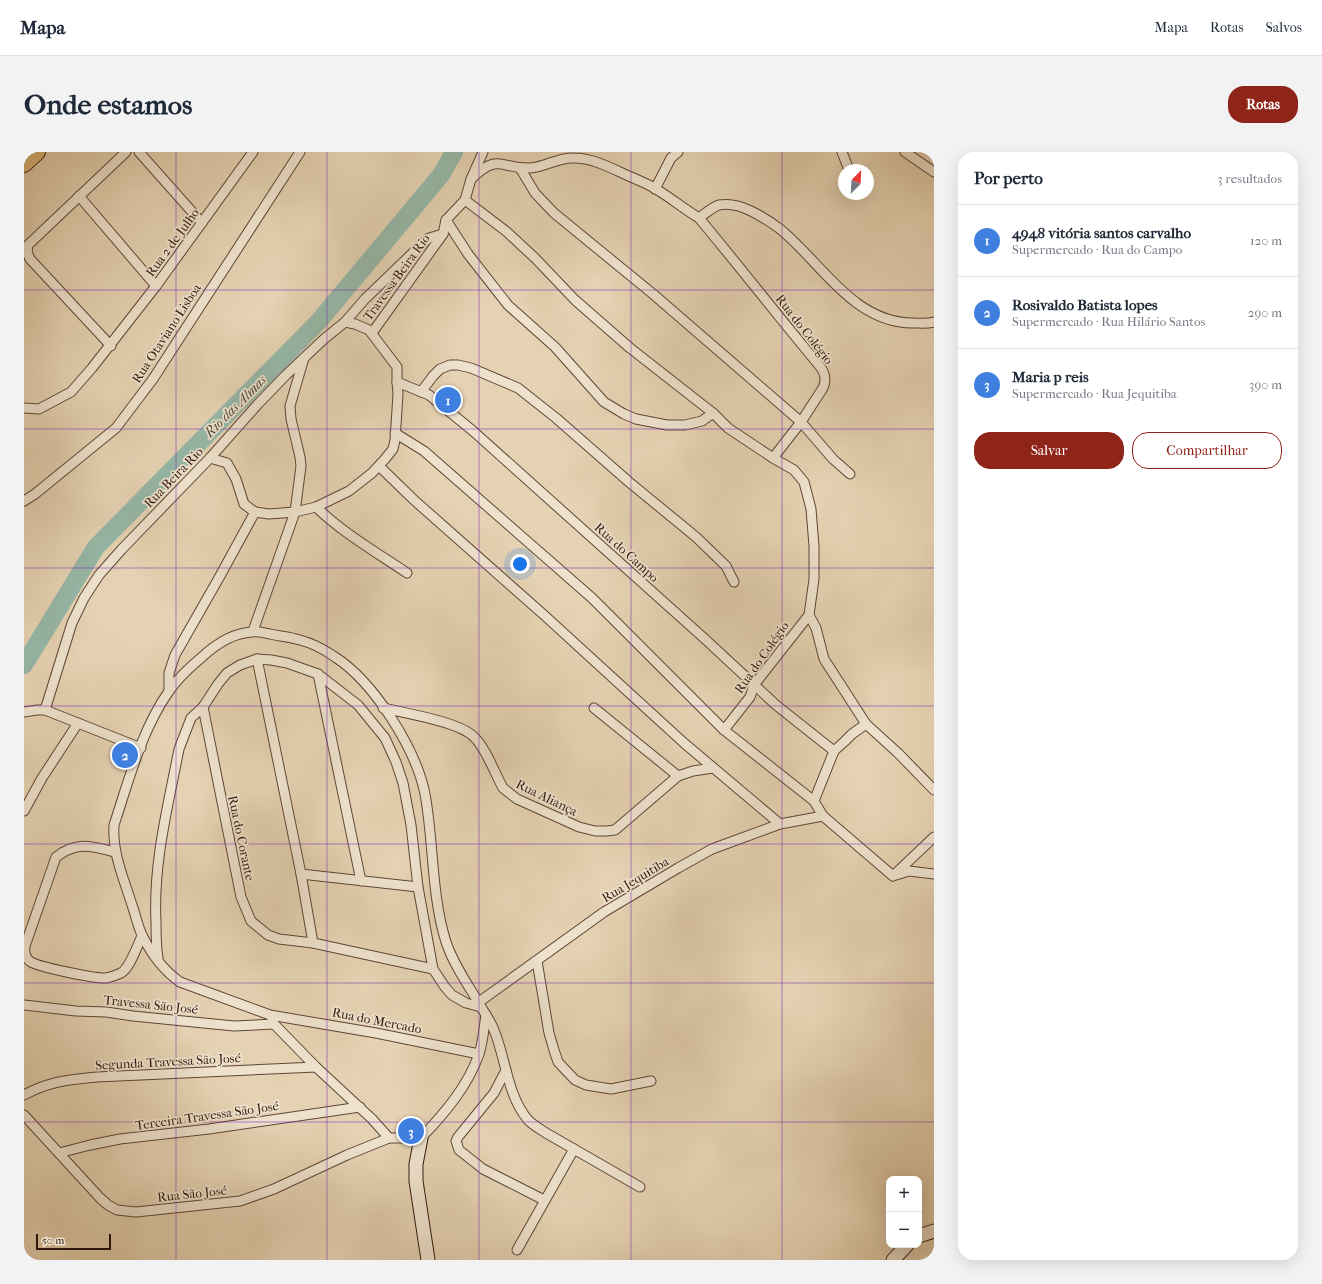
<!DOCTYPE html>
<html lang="pt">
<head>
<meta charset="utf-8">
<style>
	:root { --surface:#fff; --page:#f2f2f3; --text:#1f2937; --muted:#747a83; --line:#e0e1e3; --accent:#8f2418 }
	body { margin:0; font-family:"IM FELL French Canon",serif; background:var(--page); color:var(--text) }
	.controls { position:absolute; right:12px; bottom:12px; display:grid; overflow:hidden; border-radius:8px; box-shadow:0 4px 16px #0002 }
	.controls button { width:36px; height:36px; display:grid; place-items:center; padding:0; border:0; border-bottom:1px solid var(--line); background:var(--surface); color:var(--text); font:20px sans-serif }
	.compass { position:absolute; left:814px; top:12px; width:36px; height:36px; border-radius:50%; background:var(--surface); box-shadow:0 4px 16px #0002; rotate:24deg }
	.scale { position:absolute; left:12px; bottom:10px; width:75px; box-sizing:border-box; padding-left:4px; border:2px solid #31180d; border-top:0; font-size:11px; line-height:14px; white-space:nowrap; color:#31180d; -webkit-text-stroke:3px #eee2cd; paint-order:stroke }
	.you { position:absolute; left:496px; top:412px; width:14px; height:14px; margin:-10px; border:3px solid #fff; border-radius:50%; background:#1a73e8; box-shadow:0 0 0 6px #1a73e833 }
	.badge { display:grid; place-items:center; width:26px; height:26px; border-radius:50%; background:var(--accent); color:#fff; font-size:13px; font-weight:700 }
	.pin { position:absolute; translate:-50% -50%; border:2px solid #fff; box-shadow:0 1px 4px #0006 }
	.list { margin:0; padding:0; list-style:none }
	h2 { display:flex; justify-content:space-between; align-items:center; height:52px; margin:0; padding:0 16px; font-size:17px }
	h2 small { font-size:13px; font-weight:400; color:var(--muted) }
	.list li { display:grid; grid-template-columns:26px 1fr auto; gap:12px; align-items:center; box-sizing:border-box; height:72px; padding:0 16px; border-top:1px solid var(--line) }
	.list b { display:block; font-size:15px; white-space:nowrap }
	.list p { margin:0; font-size:13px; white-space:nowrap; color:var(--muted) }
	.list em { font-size:13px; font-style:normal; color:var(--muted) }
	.actions { display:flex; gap:8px; padding:12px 16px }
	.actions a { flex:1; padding:9px 0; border:1px solid var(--accent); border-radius:16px; text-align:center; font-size:14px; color:var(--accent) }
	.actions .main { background:var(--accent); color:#fff }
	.map { position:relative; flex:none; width:910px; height:1108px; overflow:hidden; border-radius:16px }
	header { display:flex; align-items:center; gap:24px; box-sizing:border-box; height:56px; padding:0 20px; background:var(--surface); border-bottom:1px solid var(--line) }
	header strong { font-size:19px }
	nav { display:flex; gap:22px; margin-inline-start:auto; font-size:14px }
	.intro { display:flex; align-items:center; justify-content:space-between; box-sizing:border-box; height:96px; padding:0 24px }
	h1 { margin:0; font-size:28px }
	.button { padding:10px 18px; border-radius:16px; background:var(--accent); color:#fff; font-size:14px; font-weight:700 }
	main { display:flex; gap:24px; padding:0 24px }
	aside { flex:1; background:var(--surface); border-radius:16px; box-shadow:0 4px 16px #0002 }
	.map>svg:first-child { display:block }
</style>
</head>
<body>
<header>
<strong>Mapa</strong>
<nav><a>Mapa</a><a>Rotas</a><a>Salvos</a></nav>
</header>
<div class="intro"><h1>Onde estamos</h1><a class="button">Rotas</a></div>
<main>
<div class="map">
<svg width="910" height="1108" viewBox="0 0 910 1108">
	<rect width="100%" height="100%" fill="#e5d2b2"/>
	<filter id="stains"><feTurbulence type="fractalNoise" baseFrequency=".005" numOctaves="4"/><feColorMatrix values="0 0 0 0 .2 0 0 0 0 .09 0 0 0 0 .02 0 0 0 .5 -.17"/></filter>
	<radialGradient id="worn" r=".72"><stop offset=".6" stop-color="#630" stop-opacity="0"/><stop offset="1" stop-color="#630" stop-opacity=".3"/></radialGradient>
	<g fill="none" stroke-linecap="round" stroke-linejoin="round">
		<!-- river -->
		<polyline stroke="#96b8a8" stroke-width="18" points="0,513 72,395 295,169 417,23 430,0"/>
		<defs>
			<g id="street">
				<polyline points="115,0 178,71"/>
				<polyline points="818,0 825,18"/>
				<polyline points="881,0 910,20"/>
				<polyline points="496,16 511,41 530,61 629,142 777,270 809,307 826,322"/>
				<path d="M447 27C475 0 476 17 506 16 521 15 535 5 550 6 566 6 581 13 596 20 608 26 621 30 632 37 647 46 660 57 675 66 679 63 690 54 695 53 706 51 717 54 727 59 737 64 747 70 756 77 797 110 829 171 889 171 896 171 903 172 910 170"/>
				<polyline points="631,37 647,6 654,0"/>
				<polyline points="55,44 132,134"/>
				<polyline points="441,48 483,80 511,106 551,148 606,196 689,261 704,276 749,306"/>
				<path d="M675 66C715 114 754 164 794 212 801 220 803 227 799 236L777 270 749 306 770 318 780 330 787 357 790 394V427L785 463 730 533 726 545 700 578"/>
				<polyline points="422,68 444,102 484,153 531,195 580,250 600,262 612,267 643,273 661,273 678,269 689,261"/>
				<polyline points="348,181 419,82 422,68 441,48 447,27 459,0"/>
				<polyline points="87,194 6,107 3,100 4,93 102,0"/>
				<polyline points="373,230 405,243 449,279 681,487 752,553 810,599"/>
				<polyline points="397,240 409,224 416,217 426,213 434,213 447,216 494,236 532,266 605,330 672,385 702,414 710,430"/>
				<polyline points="0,256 15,257 47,240 68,216 132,134 229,0"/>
				<polyline points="371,281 400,299 568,446 700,578 790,649 799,664 869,724 910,685"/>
				<polyline points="186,306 203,311 212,327 220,352 231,360 245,362 271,360 292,355 325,339 348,321 361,307 369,297 371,288 374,242 373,230 373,215 345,178 331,172 321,170"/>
				<polyline points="355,314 390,348 520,463 660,591 756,672"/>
				<polyline points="0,349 11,342 49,311 92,276 129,227 276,0"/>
				<path d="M292 355C319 381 352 400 383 421"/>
				<polyline points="785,463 792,476 800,507 842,572 828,582 821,589 810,599 790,649"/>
				<polyline points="229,479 271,360 277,314 276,305 267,267 266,254 280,206"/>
				<polyline points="233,507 277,722 289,791"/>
				<polyline points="294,522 337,729"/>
				<polyline points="145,539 145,521 151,503 196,424 231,360"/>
				<polyline points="179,555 217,745 227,769 244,783 255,787 289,791 409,817"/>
				<path d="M359 556C381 561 436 570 450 585 462 596 471 622 479 636L493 647 555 675 571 679H583L591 678 654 624 669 619 689 616"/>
				<polyline points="570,556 654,624"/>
				<polyline points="21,558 48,471 60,446 75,423 98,397 186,306 234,252 262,223 300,187 321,170 341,147 396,94 405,86 419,82"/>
				<polyline points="0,560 13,558 21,558 117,596"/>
				<polyline points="842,572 874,601 910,638"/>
				<polyline points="0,659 18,626 54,571"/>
				<path d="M91 700C67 694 53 689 32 705L1 794C0 800 1 806 7 810 15 815 72 827 82 826 87 825 93 823 97 821 106 816 113 794 118 784"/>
				<polyline points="277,722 394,735"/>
				<polyline points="872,723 885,719 910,722"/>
				<path d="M134 806C132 794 132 782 132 770 129 711 144 654 155 597L167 566 179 555 194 532 203 521 216 513 233 507 247 508 263 511 294 522 334 553 361 586 372 610 379 631 387 673 394 735 409 817 421 835 428 843 442 851 457 855"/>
				<polyline points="513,809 525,881 530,898 534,910 551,928 562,933 587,937 627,929"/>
				<polyline points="455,850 580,760 654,716 688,697 756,672 799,664"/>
				<polyline points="0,853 52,859 82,860 109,864 210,874 250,872"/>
				<polyline points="248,868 250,872 292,915 348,967 365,986"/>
				<path d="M455 902 352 881 246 863 156 830C139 818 128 803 119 785 114 776 112 764 108 753 100 727 88 701 90 673 105 628 117 579 145 539 154 526 166 515 178 505 192 492 209 481 228 480 234 479 240 481 246 482 255 484 266 485 276 488 288 491 301 498 311 505 350 530 392 597 401 642 410 691 407 742 422 790 430 814 445 834 457 855 462 863 467 870 470 878 482 907 483 943 504 968 509 973 516 977 522 981L616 1035"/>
				<polyline points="482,918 470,941 434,985 432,989 435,998 459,1017 520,1048"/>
				<path d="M0 943C26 929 44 928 73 925L292 915"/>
				<path d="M0 963 76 1046 84 1053 93 1058 112 1060 216 1049 250 1037 323 1003 365 986H397C420 962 444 934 455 902 459 890 460 875 462 863"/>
				<polyline points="35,1001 66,993 96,987 185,977 336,955"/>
				<polyline points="493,1098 550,997"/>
			</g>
			<g id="secondary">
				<polyline points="397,986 392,1012 392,1029 404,1108"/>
				<polyline points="895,1084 910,1079"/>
				<polyline points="869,1108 883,1093"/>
			</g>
			<polyline id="highway" points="0,12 13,0"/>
		</defs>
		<!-- street casing -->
		<use href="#street" stroke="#5e4636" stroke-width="11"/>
		<!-- secondary casing -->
		<use href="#secondary" stroke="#31180d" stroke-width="15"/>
		<!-- highway casing -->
		<use href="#highway" stroke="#31180d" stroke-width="18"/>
		<!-- street -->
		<use href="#street" stroke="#eee2cd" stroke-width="9"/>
		<!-- secondary -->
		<use href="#secondary" stroke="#eee2cd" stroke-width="13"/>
		<!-- highway -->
		<use href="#highway" stroke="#e2b979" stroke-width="16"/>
	</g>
	<!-- grid -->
	<path fill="none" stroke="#7b2cbf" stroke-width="1" stroke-opacity="0.55" d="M152 0V1108M303 0V1108M455 0V1108M607 0V1108M758 0V1108M0 138H910M0 277H910M0 416H910M0 554H910M0 692H910M0 831H910M0 970H910"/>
	<g text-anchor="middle" stroke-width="3.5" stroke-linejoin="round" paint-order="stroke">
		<!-- street labels -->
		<g font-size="13" fill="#31180d" stroke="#eee2cd">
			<text transform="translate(148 90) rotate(-54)" y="5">Rua 2 de Julho</text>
			<text transform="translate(372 125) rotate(-54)" y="5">Travessa Beira Rio</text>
			<text transform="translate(781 177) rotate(52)" y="5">Rua do Colégio</text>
			<text transform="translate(142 181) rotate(-57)" y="5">Rua Otaviano Lisboa</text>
			<text transform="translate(149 325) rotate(-46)" y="5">Rua Beira Rio</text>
			<text transform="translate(603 400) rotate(42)" y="5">Rua do Campo</text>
			<text transform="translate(737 505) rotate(-55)" y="5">Rua do Colégio</text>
			<text transform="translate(523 645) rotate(26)" y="5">Rua Aliança</text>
			<text transform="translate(218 686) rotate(78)" y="5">Rua do Corante</text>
			<text transform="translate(611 727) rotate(-31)" y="5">Rua Jequitiba</text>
			<text transform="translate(127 852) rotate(6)" y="5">Travessa São José</text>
			<text transform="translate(353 868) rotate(11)" y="5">Rua do Mercado</text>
			<text transform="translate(144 909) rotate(-3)" y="5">Segunda Travessa São José</text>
			<text transform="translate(183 963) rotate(-8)" y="5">Terceira Travessa São José</text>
			<text transform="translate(168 1041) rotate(-6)" y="5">Rua São José</text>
		</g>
		<!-- water labels -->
		<g font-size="14" font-style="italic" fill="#4f483c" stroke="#eee2cd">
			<text transform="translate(211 254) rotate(-45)" y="5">Rio das Almas</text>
		</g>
	</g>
	<rect width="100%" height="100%" filter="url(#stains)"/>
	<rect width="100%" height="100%" fill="url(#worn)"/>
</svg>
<div class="controls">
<button>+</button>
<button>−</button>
</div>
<svg class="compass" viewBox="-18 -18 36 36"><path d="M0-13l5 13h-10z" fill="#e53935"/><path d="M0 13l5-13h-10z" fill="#747a83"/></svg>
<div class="scale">50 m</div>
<div class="you"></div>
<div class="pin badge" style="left:424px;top:248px;background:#3f7fe0">1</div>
<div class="pin badge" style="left:101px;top:603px;background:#3f7fe0">2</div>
<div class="pin badge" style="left:387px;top:979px;background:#3f7fe0">3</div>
</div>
<aside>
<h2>Por perto<small>3 resultados</small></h2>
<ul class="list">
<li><span class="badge" style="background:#3f7fe0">1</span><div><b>4948 vitória santos carvalho</b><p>Supermercado · Rua do Campo</p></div><em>120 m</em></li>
<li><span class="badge" style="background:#3f7fe0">2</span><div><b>Rosivaldo Batista lopes</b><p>Supermercado · Rua Hilário Santos</p></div><em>290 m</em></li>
<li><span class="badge" style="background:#3f7fe0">3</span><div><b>Maria p reis</b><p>Supermercado · Rua Jequitiba</p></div><em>390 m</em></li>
</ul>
<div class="actions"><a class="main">Salvar</a><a>Compartilhar</a></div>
</aside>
</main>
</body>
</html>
